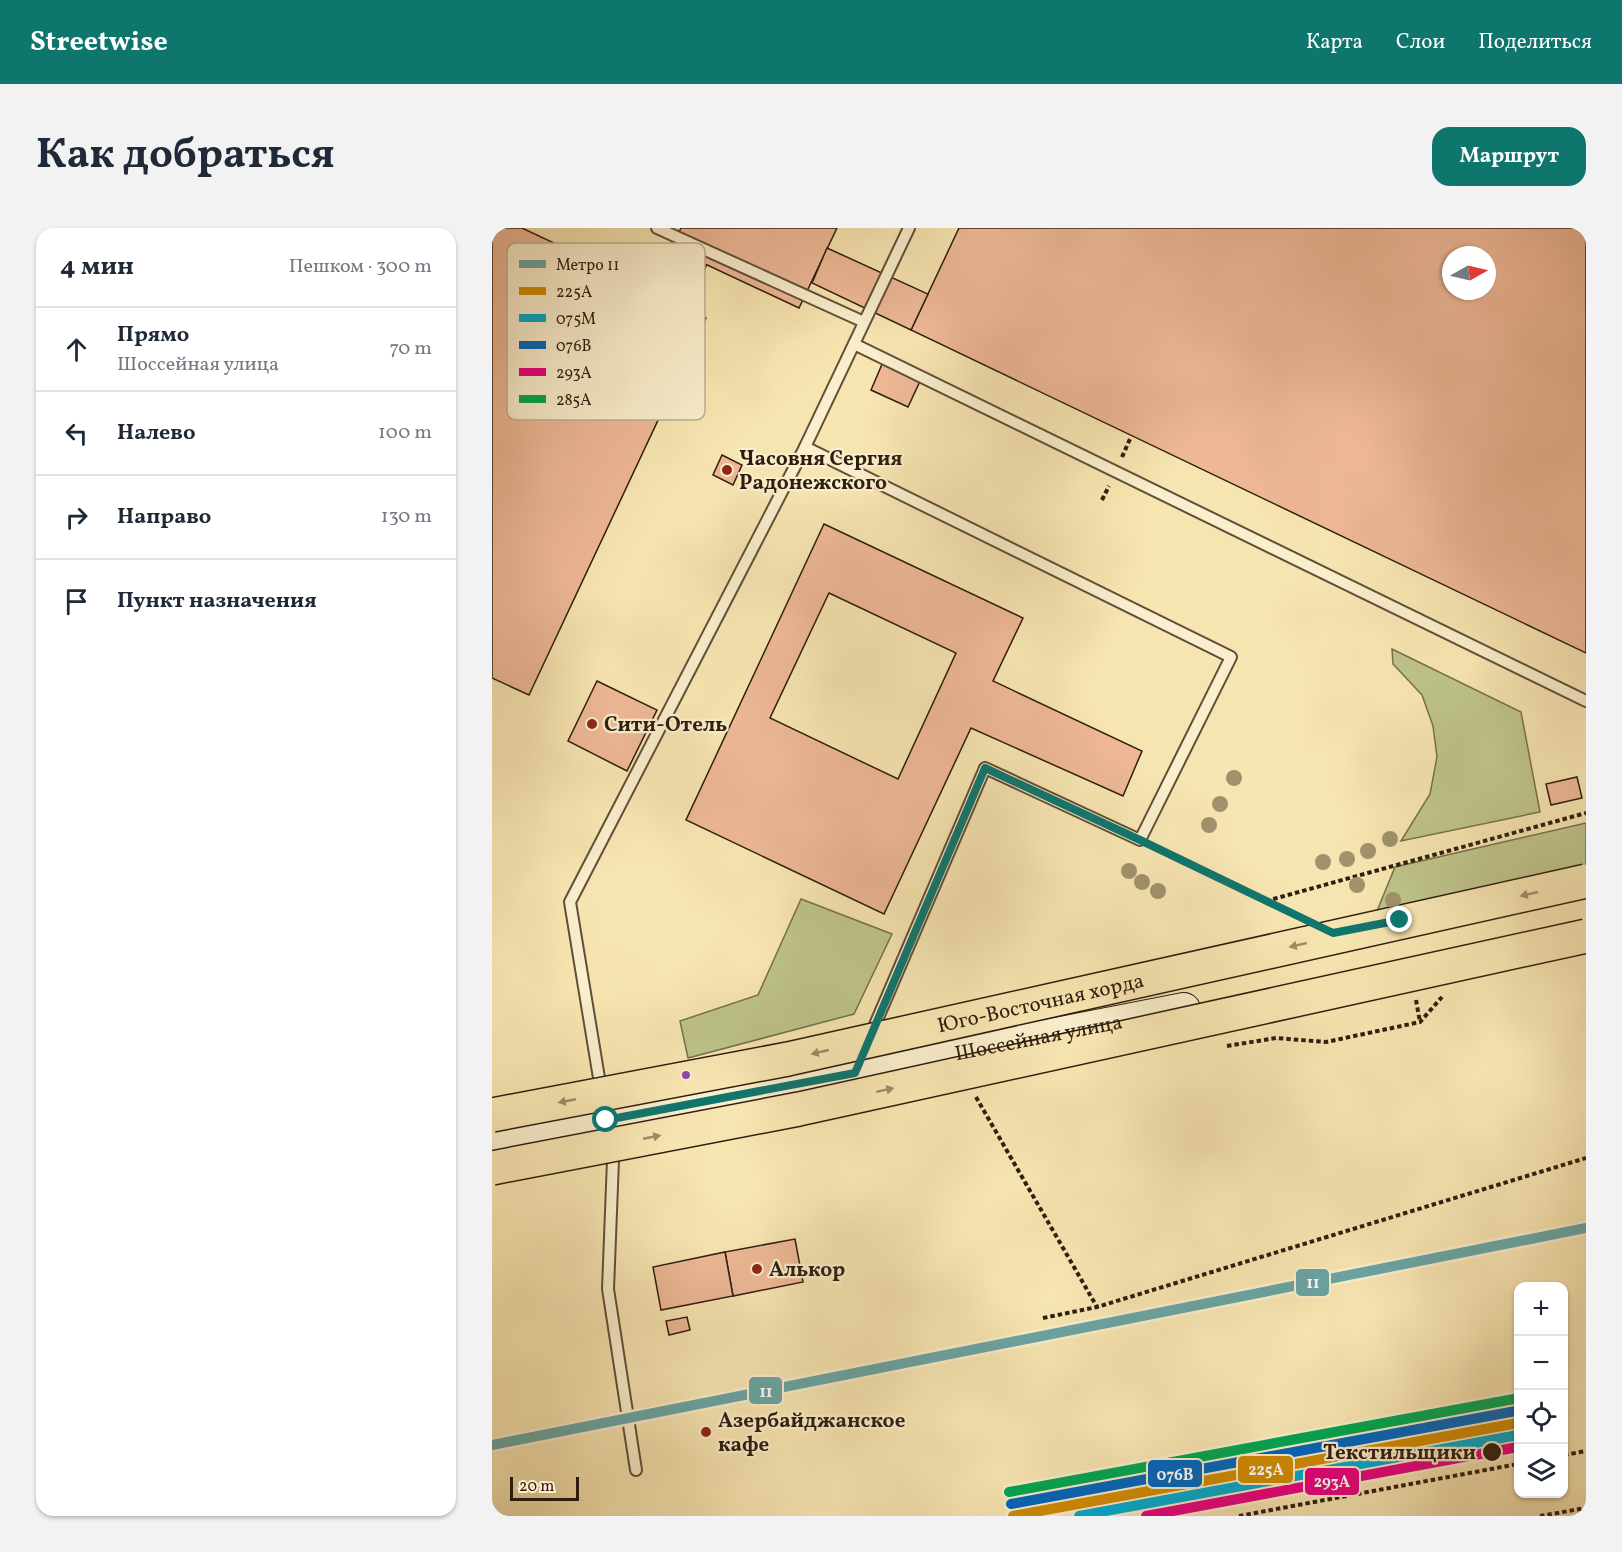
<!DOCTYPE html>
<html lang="ru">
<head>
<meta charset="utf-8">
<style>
	:root { --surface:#fff; --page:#f2f2f3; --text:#1f2937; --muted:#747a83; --line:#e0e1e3; --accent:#0f766e }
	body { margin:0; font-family:Vollkorn,serif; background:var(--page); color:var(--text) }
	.controls { position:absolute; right:18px; bottom:18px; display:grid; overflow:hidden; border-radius:12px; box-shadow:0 2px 4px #0004 }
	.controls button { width:54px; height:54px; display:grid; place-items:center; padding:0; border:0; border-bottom:2px solid var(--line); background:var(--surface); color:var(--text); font:30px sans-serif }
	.compass { position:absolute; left:950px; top:18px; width:54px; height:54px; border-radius:50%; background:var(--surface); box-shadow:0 2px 4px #0004; rotate:82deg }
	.scale { position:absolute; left:18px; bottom:15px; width:69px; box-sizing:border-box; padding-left:6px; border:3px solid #2e1d0f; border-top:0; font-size:16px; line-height:21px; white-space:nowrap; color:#2e1d0f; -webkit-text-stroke:4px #faeecc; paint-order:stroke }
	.stop { position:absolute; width:18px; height:18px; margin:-14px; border:4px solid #0f766e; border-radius:50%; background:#fff }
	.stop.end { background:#0f766e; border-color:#fff; box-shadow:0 2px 6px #0008 }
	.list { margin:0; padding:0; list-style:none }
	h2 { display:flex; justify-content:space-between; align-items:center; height:78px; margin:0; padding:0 24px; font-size:26px }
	h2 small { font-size:20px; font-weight:400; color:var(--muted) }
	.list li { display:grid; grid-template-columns:39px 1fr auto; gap:18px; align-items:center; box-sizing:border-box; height:84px; padding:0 24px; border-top:2px solid var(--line) }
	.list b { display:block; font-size:22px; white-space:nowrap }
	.list p { margin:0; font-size:20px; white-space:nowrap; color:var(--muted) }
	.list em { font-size:20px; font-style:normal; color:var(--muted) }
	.icon { flex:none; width:33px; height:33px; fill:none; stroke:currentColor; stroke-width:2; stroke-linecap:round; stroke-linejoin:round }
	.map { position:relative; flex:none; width:1094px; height:1288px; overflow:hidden; border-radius:18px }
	header { display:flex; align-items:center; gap:36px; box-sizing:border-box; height:84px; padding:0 30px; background:var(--accent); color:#fff }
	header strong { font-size:28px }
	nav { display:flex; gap:33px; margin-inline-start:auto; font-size:21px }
	.intro { display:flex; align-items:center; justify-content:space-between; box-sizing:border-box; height:144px; padding:0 36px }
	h1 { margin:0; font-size:42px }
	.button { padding:15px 27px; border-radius:18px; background:var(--accent); color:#fff; font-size:21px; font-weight:700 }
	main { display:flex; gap:36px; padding:0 36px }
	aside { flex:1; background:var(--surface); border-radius:18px; box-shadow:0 2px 4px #0004 }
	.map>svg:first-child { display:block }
</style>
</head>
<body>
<header>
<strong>Streetwise</strong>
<nav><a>Карта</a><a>Слои</a><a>Поделиться</a></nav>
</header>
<div class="intro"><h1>Как добраться</h1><a class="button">Маршрут</a></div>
<main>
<aside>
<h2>4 мин<small>Пешком · 300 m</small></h2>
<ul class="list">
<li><svg class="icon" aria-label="ahead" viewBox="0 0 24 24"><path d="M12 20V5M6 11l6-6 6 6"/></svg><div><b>Прямо</b><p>Шоссейная улица</p></div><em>70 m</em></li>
<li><svg class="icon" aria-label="left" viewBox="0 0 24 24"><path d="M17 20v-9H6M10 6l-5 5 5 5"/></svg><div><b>Налево</b></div><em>100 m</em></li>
<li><svg class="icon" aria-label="right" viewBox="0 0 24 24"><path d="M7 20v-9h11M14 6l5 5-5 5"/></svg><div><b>Направо</b></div><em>130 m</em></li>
<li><svg class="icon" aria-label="arrive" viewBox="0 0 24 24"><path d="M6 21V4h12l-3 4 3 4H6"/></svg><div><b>Пункт назначения</b></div></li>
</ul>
</aside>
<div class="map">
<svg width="1094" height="1288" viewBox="0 0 1094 1288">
	<rect width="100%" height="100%" fill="#f7e5b1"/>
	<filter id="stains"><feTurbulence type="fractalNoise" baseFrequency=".00333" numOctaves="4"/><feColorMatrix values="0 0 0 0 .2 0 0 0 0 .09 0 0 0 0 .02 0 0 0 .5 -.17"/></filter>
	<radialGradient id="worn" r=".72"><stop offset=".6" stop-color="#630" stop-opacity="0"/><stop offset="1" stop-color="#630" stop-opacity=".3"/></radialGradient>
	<!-- green -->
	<g fill="#bec48a" stroke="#76704c" stroke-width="1.5">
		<polygon points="900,421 1029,484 1048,584 909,613 938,566 945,529 941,498 930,467 901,436"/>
		<polygon points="1094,595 1094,642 885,683 903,639"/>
		<polygon points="309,671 400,706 362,786 196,830 188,793 266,767"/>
	</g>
	<!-- building -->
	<g fill="#eeb896" stroke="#2e1d0f" stroke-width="1.5" fill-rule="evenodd">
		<polygon points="0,0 30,0 160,61 179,20 215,36 194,80 214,90 37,467 0,450"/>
		<polygon points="189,0 345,0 307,80 179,20"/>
		<path d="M467 0H1094V425L419 102ZM959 27H995V63H959Z"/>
		<polygon points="335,20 436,66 419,102 320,55"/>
		<polygon points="391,134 429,151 416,179 379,162"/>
		<polygon points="230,227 250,237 241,257 221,247"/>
		<path d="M332 296 531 390 501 453 650 523 631 568 479 500 392 686 194 592ZM337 365 464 425 406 551 278 490Z"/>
		<polygon points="105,453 165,482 135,543 76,513"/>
		<polygon points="1085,549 1090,570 1059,577 1054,556"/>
		<polygon points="303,1011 311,1054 241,1068 233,1024"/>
		<polygon points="233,1024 241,1068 169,1082 161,1039"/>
		<polygon points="195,1089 198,1102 177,1107 174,1093"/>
	</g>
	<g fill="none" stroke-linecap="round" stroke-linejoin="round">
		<defs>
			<g id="lane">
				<polyline points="165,0 372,94"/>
				<polyline points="362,116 1094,473"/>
				<polyline points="313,219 739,429 648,612 493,540 379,806"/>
				<polyline points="109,862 78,674 313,219 417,0"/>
				<polyline points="119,921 121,932 116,1061 144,1242"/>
			</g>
			<g id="secondary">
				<path id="s1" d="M0 912 363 845 692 781"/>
			</g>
		</defs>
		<!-- lane casing -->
		<use href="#lane" stroke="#604f38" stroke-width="14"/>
		<!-- secondary casing -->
		<use href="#secondary" stroke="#2e1d0f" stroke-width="34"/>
		<!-- path -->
		<g stroke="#2e1d0f" stroke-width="4" stroke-dasharray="4.5 3" stroke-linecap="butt">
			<polyline points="630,229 638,211"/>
			<polyline points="610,272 617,258"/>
			<polyline points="661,618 805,688"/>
			<polyline points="774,673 1094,585"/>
			<polyline points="924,772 928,794"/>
			<polyline points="735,818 784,810 834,814 928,794 950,769"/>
			<polyline points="484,869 605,1079"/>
			<polyline points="551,1090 605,1079 1094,930"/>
			<polyline points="1072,1227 1094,1223"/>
			<polyline points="747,1288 1026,1236"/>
			<polyline points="1048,1288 1094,1280"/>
		</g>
		<!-- lane -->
		<use href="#lane" stroke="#faeecc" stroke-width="10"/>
		<!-- secondary -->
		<use href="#secondary" stroke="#faeecc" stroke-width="32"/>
		<defs>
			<g id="primary-bridge">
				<path id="s2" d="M0 887 296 831 1094 653"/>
				<polyline points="0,940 307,881 1094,708"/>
			</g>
		</defs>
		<!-- primary-bridge casing -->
		<use href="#primary-bridge" stroke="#2e1d0f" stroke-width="36" stroke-linecap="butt"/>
		<!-- primary-bridge -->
		<use href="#primary-bridge" stroke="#f7e5b1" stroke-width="33"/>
		<defs>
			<polyline id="rail-1" points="521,1288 1026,1195"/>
			<polyline id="rail-2" points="587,1288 1026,1207"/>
			<polyline id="rail-3" points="519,1276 1024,1183"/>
			<polyline id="rail-4" points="654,1288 1026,1219"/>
			<polyline id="rail-5" points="517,1264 1022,1171"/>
		</defs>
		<!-- rail-1 casing -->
		<use href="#rail-1" stroke="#faeecc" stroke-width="15"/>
		<!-- rail-2 casing -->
		<use href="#rail-2" stroke="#faeecc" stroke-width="15"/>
		<!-- rail-3 casing -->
		<use href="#rail-3" stroke="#faeecc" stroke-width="15"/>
		<!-- rail-4 casing -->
		<use href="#rail-4" stroke="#faeecc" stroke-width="15"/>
		<!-- rail-5 casing -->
		<use href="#rail-5" stroke="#faeecc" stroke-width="15"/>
		<!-- rail-1 -->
		<use href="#rail-1" stroke="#cf8b03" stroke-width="10"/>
		<!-- rail-2 -->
		<use href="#rail-2" stroke="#00a9ce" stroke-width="10"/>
		<!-- rail-3 -->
		<use href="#rail-3" stroke="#0065bd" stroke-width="10"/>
		<!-- rail-4 -->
		<use href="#rail-4" stroke="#e5007d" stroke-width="10"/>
		<!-- rail-5 -->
		<use href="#rail-5" stroke="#00a651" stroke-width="10"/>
		<defs>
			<polyline id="metro-1" points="0,1217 1094,1000"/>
		</defs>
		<!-- metro-1 casing -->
		<use href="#metro-1" stroke="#faeecc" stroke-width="15"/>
		<!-- metro-1 -->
		<use href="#metro-1" stroke="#69a5a4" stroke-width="10"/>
	</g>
	<!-- trees -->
	<g fill="#a0926c">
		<circle cx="742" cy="550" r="8"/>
		<circle cx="728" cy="576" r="8"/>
		<circle cx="717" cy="597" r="8"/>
		<circle cx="898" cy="611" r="8"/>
		<circle cx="876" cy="623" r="8"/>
		<circle cx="855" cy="631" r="8"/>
		<circle cx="831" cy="634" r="8"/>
		<circle cx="637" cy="643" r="8"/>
		<circle cx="650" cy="654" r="8"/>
		<circle cx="865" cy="657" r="8"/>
		<circle cx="666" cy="663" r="8"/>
		<circle cx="901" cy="672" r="8"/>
	</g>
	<!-- one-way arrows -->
	<defs><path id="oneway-solid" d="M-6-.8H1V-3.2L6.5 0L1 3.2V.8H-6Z" transform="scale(1.5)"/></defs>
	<g fill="#9d8b68">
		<use href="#oneway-solid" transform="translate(1037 666) rotate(167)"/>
		<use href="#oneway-solid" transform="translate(806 717) rotate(167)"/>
		<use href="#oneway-solid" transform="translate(328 824) rotate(167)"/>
		<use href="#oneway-solid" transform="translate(393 862) rotate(-12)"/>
		<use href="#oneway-solid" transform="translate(75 873) rotate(169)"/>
		<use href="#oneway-solid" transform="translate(160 909) rotate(-11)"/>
	</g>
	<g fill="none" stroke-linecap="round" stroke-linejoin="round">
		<!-- route -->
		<polyline stroke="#0f766e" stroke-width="8" points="114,892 363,845 493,540 648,612 841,705 908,692"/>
	</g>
	<!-- markers -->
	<g fill="#8f2418" stroke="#faeecc" stroke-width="2">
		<circle cx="235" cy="242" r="6"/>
		<circle cx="100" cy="496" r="6"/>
		<circle cx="265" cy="1041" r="6"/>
		<circle cx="214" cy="1204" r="6"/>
	</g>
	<circle fill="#8e44ad" stroke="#faeecc" stroke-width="2" cx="194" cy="847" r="5"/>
	<circle fill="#2e1d0f" stroke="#faeecc" stroke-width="2" cx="1000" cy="1224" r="10"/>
	<g text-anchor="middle" stroke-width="4.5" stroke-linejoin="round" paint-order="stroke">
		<!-- poi labels -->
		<g font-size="21" font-weight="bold" fill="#2e1d0f" stroke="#faeecc" text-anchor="start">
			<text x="247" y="237">Часовня Сергия<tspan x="247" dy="24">Радонежского</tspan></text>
			<text x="112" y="503">Сити-Отель</text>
			<text x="277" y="1048">Алькор</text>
			<text x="226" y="1199">Азербайджанское<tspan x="226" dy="24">кафе</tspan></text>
		</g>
		<!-- street labels -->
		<g font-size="21" fill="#2e1d0f" stroke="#faeecc">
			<text dy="7" stroke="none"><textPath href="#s2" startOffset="560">Юго-Восточная хорда</textPath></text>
			<text dy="7" stroke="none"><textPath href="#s1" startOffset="556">Шоссейная улица</textPath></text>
		</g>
		<!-- stop labels -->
		<g font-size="21" font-weight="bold" fill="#2e1d0f" stroke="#faeecc" text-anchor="end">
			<text x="984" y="1231">Текстильщики</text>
		</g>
	</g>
	<!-- legend -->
	<rect x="15" y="15" width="198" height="177" rx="9" fill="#faeecc" stroke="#bdaf93" stroke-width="1.5"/>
	<rect x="27" y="32" width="27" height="8" fill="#69a5a4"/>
	<rect x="27" y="59" width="27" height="8" fill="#cf8b03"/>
	<rect x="27" y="86" width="27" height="8" fill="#00a9ce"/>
	<rect x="27" y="113" width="27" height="8" fill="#0065bd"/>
	<rect x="27" y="140" width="27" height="8" fill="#e5007d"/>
	<rect x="27" y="167" width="27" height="8" fill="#00a651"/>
	<g font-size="16" fill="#2e1d0f">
		<text x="64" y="42">Метро 11</text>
		<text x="64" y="69">225А</text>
		<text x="64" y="96">075М</text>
		<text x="64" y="123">076В</text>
		<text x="64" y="150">293А</text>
		<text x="64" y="177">285А</text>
	</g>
	<g stroke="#faeecc" stroke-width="2">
		<rect x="803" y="1040" width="35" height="29" rx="6" fill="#69a5a4"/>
		<rect x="256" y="1148" width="35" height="29" rx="6" fill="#69a5a4"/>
		<rect x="745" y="1227" width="57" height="29" rx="6" fill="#cf8b03"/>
		<rect x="655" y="1231" width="56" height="29" rx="6" fill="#0065bd"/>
		<rect x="812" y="1239" width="56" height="29" rx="6" fill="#e5007d"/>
	</g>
	<g font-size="16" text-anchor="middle" font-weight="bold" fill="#fff">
		<text x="821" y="1060">11</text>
		<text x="274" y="1169">11</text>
		<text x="774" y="1247">225А</text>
		<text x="683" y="1252">076В</text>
		<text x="840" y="1259">293А</text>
	</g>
	<rect width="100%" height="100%" filter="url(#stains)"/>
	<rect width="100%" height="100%" fill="url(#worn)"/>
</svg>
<div class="controls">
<button>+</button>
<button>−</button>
<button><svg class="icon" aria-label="locate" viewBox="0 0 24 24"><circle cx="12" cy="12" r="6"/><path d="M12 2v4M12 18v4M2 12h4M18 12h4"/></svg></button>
<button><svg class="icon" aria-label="layers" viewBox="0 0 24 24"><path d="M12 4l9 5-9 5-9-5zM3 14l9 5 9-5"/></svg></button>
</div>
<svg class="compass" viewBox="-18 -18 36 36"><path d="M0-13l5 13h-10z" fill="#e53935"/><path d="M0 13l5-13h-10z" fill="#747a83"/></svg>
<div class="scale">20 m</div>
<div class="stop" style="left:114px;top:892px"></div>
<div class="stop end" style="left:908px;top:692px"></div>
</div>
</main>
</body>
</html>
